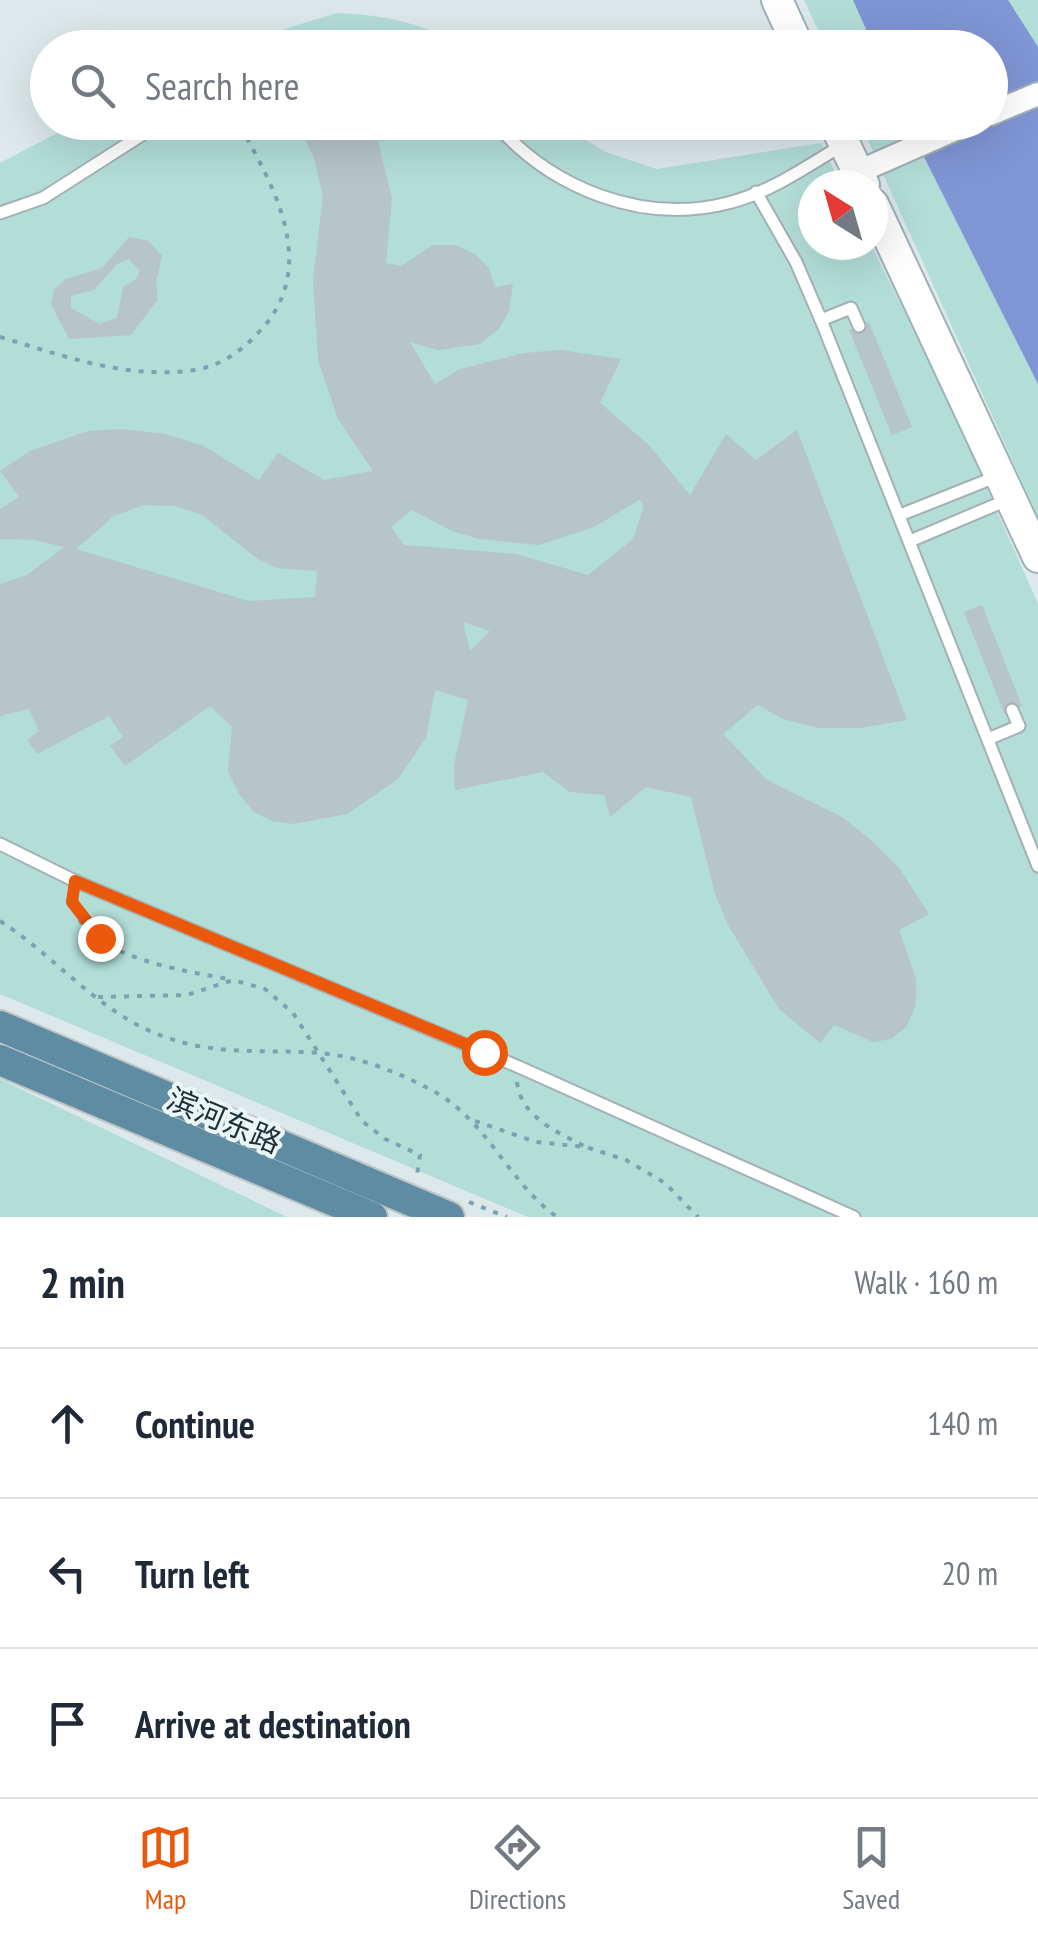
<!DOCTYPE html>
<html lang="en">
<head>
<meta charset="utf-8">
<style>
	:root { --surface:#fff; --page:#f6f6f7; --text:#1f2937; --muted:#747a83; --line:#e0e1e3; --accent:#ea580c }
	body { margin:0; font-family:"PT Sans Narrow","Noto Sans SC",sans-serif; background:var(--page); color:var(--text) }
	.compass { position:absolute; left:798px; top:170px; width:90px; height:90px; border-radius:50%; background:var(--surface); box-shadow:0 10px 40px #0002; rotate:323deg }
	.stop { position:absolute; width:30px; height:30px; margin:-22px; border:8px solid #ea580c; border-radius:50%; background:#fff }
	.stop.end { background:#ea580c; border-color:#fff; box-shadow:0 2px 10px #0008 }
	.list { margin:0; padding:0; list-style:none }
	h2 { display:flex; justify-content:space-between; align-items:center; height:130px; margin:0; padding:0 40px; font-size:42px }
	h2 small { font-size:32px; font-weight:400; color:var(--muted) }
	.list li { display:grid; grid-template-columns:65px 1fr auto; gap:30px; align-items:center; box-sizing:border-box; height:150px; padding:0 40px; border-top:2px solid var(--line) }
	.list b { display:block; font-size:38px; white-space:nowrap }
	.list em { font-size:32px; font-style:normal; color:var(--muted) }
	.icon { flex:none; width:55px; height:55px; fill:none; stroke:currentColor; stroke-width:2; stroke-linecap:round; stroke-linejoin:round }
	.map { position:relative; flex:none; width:1038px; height:1217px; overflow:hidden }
	.search { position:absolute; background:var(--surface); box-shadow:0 10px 40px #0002; left:30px; right:30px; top:30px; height:110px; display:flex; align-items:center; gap:25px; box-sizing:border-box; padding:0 35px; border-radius:55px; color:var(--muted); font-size:38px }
	.sheet { height:580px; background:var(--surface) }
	nav { display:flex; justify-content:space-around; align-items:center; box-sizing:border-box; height:140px; border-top:2px solid var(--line); background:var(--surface); font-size:28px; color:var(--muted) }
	nav a { display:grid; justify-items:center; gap:5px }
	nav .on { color:var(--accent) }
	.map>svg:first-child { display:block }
</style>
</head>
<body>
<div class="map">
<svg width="1038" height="1217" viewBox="0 0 1038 1217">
	<rect width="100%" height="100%" fill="#dce8ea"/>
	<!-- green -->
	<g fill="#b3ddd7">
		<polygon points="804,0 1038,0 1038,517 860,123 990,122 990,48 826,47"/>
		<path d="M337 13C388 15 423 24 467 47H225Z"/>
		<polygon points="78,122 556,123 606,152 657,169 821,143 841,185 813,185 813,245 871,245 936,374 1038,604 1038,1217 528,1217 0,994 0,163"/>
		<polygon points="0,1079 287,1217 0,1217"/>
	</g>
	<!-- water -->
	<polygon fill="#7f95d4" points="853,0 1008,0 1038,47 1038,384 907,123 990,122 990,48 874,47"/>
	<!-- building -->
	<g fill="#b5c5c8" fill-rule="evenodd">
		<path d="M308 122 374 124 392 199 386 263 401 266 433 245H456L476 255 489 268 495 287 513 284 509 311 499 329 480 344 438 350 410 342 435 384 460 369 524 353 561 350 621 359 600 403 649 445 690 495 726 434 756 460 797 430 907 720 860 728H818L783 719 758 705 723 734 767 780 842 817 871 840 900 869 929 914 899 930 916 978V1005L906 1027 891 1039 873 1042 834 1025 820 1043 779 1009 728 925 715 894 691 797 646 787 610 817 604 795 570 792 543 772 455 790 454 765 468 700 435 690 426 738 398 779 347 814 293 824 271 821 254 812 239 794 228 771 232 727 210 706 125 766 110 746 123 737 109 716 37 754 27 740 39 731 29 709 0 716V584L27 575 64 547 34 540 0 539V509L19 497 0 471 30 451 88 431 123 429 165 434 204 446 259 480 278 453 324 480 373 471 338 419 318 360 313 279 323 197 314 158 300 129ZM639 500 644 506 633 539 588 575 516 554 404 545 391 527 412 510 452 531 479 539 539 545 594 527ZM144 505 175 506 202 515 258 559 277 568 317 571 315 597 249 601 76 549 114 516ZM463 622 490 631 470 651Z"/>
		<path d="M129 237 149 241 162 256 156 282 158 299 131 335 69 339 51 304 54 290 65 279 102 268ZM129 259 140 271 136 279 123 287 117 318 100 324 71 308V296L94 290 117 264Z"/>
		<polygon points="869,322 912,427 892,435 849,330"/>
		<polygon points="982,605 1022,706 1004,713 964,612"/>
	</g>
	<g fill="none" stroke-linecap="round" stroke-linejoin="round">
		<defs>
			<g id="lane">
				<path d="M494 122C550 188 642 225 728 203 769 193 808 166 844 144"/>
				<polyline points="756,192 796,262 821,320 1038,866"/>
				<polyline points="0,213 43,198 162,122"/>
				<polyline points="821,320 851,308 859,326"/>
				<polyline points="900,515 998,476"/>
				<polyline points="910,541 1007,500"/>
				<polyline points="988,739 1019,726 1012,710"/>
				<polyline points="0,844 75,881 519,1067 854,1217"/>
			</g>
			<g id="street">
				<polyline points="990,114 1038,94"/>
				<polyline points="858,172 972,122"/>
			</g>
			<g id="secondary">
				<polyline points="777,0 799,48"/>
				<polyline points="834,122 864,185"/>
				<polyline points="873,204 1038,557"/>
			</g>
			<g id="primary">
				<polyline points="0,1026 449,1217"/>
				<polyline points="0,1060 372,1217"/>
			</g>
		</defs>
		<!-- lane casing -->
		<use href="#lane" stroke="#a3b1b5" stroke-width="15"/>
		<!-- street casing -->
		<use href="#street" stroke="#a3b1b5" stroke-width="26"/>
		<!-- secondary casing -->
		<use href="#secondary" stroke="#9db2ba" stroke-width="34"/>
		<!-- primary casing -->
		<use href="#primary" stroke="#c0c5c8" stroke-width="34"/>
		<!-- path -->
		<g stroke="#7aa2b0" stroke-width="4" stroke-dasharray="5 8" stroke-linecap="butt">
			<path d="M0 337C61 355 122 378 187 371 217 368 239 354 259 332 321 267 274 187 238 122"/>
			<path d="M72 895C73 958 190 971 233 980"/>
			<path d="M0 921C58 958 101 1016 168 1038 220 1056 267 1049 319 1053 359 1056 400 1073 435 1092 488 1122 509 1183 557 1217"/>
			<polyline points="98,997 187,995 233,980 265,989 293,1013 362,1121 385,1139 420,1155 417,1175"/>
			<path d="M517 1082C521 1117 557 1132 586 1147"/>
			<polyline points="475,1121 536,1142 586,1147 626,1160 665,1183 698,1217"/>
			<polyline points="469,1202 507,1217"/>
		</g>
		<!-- lane -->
		<use href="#lane" stroke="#fff" stroke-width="11"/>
		<!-- street -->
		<use href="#street" stroke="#fff" stroke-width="22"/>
		<!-- secondary -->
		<use href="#secondary" stroke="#fff" stroke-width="30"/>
		<!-- primary -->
		<use href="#primary" stroke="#5d8ca3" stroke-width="30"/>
	</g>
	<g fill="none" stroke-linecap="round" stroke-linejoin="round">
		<!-- route -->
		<polyline stroke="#ea580c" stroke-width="12" points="100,938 72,902 75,881 484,1052"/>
	</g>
	<g text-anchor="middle" stroke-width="8" stroke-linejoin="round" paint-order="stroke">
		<!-- street labels -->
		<g font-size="30" fill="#1d313a" stroke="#edf6f7">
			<text transform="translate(224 1121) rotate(23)" y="10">滨河东路</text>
		</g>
	</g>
</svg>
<svg class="compass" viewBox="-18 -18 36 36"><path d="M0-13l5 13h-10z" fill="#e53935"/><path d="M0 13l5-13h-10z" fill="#747a83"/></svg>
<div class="stop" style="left:484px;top:1052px"></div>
<div class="stop end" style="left:100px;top:938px"></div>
<div class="search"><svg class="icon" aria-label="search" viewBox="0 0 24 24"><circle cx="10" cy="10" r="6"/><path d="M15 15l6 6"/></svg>Search here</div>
</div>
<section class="sheet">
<h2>2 min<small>Walk · 160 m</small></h2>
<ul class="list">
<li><svg class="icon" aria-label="ahead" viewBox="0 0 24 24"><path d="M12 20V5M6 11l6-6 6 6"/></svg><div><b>Continue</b></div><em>140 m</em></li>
<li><svg class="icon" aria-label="left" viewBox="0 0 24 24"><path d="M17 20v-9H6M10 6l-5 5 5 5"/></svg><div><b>Turn left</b></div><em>20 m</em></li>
<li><svg class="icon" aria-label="arrive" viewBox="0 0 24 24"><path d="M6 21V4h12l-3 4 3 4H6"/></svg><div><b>Arrive at destination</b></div></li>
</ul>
</section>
<nav>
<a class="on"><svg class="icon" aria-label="map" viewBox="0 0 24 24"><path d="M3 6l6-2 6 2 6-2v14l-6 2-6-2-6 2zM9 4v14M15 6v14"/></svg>Map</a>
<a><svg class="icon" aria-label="directions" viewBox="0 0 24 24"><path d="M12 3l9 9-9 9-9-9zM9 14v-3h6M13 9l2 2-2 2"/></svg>Directions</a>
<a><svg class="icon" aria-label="saved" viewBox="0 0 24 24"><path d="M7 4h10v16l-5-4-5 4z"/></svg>Saved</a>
</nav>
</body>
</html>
